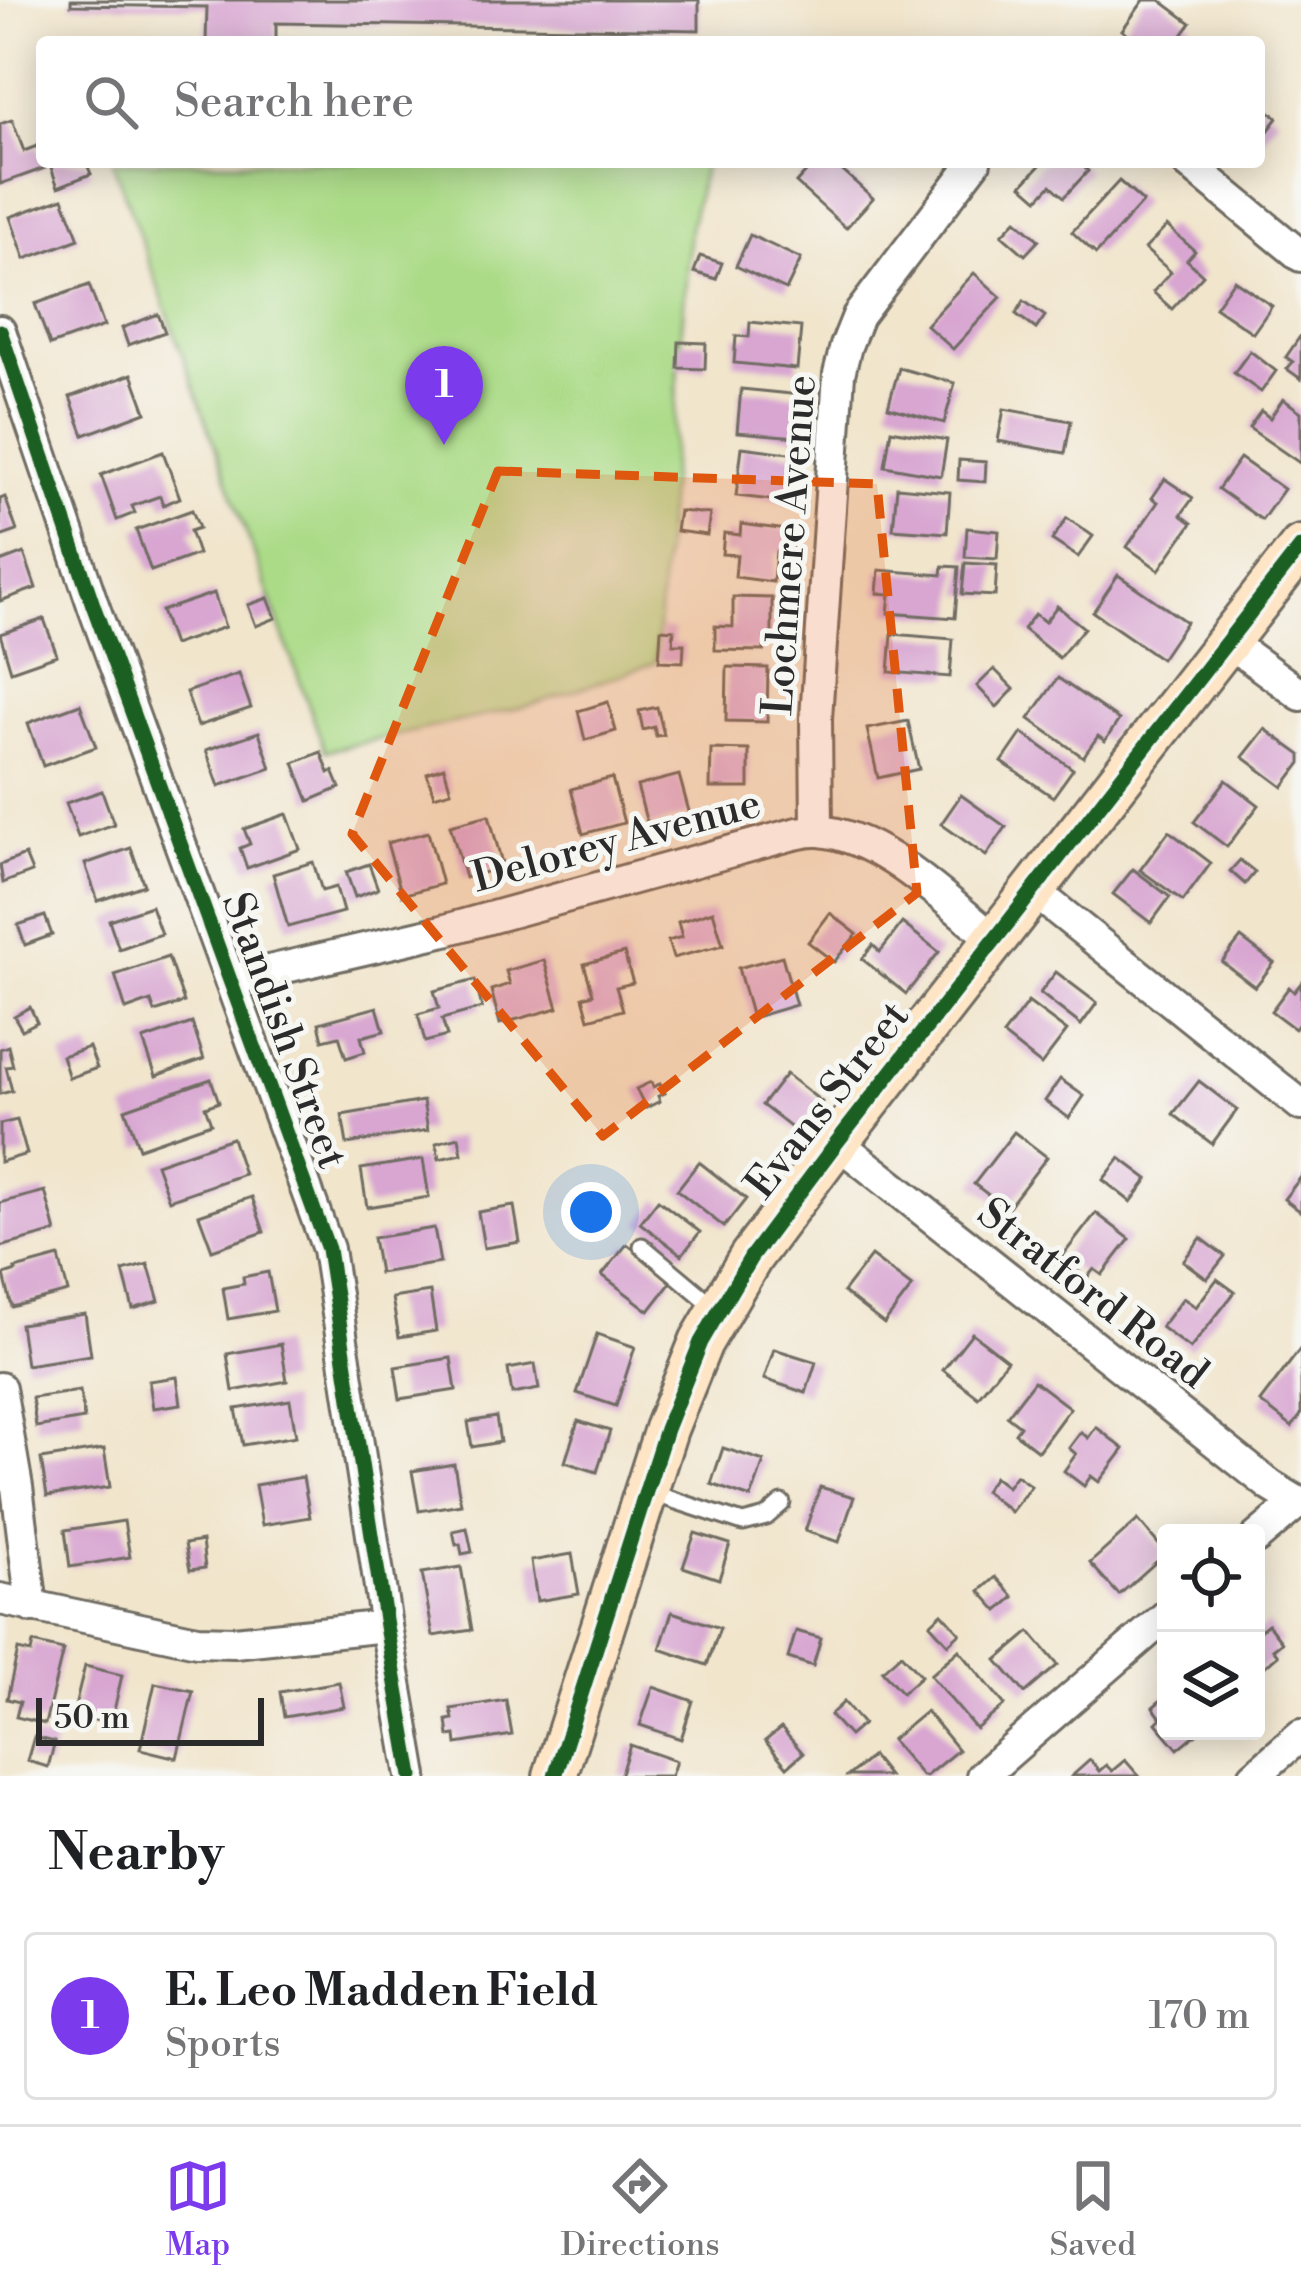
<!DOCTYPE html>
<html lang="en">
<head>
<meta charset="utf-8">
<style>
	:root { --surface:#fff; --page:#f6f6f6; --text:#202124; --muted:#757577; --line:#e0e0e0; --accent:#7c3aed }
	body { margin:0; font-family:"Libre Bodoni",serif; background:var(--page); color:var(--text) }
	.controls { position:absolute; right:36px; bottom:36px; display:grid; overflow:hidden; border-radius:12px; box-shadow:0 6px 30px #0003 }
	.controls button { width:108px; height:108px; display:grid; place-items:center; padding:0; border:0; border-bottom:3px solid var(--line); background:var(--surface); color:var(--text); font:60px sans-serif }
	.scale { position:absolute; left:36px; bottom:30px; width:228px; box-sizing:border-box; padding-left:12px; border:6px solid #2b2b2b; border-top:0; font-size:33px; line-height:42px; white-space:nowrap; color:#2b2b2b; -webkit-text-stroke:9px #f6f6f2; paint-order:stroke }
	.you { position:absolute; left:591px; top:1212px; width:42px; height:42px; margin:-30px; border:9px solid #fff; border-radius:50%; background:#1a73e8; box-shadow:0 0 0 18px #1a73e833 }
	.badge { display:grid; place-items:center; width:78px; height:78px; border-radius:50%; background:var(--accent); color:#fff; font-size:39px; font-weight:700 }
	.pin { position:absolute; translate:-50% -99px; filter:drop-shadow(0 3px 6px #0008) }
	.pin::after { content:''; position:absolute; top:63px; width:42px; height:36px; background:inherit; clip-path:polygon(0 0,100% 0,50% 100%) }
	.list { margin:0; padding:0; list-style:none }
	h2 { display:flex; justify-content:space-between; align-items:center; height:156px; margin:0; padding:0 48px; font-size:51px }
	h2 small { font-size:39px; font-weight:400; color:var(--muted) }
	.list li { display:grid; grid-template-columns:78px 1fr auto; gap:36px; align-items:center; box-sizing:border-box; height:168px; margin:0 24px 24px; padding:0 24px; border:3px solid var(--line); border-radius:12px }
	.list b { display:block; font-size:45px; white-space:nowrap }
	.list p { margin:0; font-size:39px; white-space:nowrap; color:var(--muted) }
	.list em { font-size:39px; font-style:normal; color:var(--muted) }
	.icon { flex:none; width:66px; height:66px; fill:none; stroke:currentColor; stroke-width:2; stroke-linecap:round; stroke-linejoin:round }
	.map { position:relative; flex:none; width:1301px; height:1776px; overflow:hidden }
	.search { position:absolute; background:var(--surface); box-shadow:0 6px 30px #0003; left:36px; right:36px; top:36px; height:132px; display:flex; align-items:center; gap:30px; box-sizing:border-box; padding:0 42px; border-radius:12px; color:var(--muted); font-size:45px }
	.sheet { height:348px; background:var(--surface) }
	nav { display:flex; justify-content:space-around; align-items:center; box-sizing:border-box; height:168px; border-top:3px solid var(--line); background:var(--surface); font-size:33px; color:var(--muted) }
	nav a { display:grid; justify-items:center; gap:6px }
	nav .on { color:var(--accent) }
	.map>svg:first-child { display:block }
</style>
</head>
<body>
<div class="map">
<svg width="1301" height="1776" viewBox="0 0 1301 1776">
	<rect width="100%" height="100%" fill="#f6f6f2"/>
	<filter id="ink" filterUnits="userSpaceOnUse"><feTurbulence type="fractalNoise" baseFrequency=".00833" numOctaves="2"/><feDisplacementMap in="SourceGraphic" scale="24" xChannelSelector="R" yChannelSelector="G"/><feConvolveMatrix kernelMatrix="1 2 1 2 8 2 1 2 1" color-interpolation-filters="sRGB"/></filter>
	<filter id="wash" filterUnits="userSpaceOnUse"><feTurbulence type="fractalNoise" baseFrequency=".004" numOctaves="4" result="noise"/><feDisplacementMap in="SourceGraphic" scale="48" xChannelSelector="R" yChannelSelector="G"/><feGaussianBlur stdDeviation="2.7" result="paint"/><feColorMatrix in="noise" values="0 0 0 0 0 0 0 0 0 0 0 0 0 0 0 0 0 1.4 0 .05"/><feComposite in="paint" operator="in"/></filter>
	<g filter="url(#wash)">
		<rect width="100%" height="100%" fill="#f1e5cc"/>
		<!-- pitch -->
		<polygon fill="#acdb88" stroke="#6c835a" stroke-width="3" points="113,162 705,162 690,228 655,663 529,706 325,751"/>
		<g id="blocks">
			<!-- building -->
			<g fill="#d8a6d1">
				<polygon points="71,0 699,0 699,30 276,23 276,42 206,42 207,7 71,5"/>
				<polygon points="1144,0 1160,0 1191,23 1177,42 1137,42 1122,30"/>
				<polygon points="1259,103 1278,118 1259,143"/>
				<polygon points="12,120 24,151 37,146 45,168 0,184 0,124"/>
				<polygon points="49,162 86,162 91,174 58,187"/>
				<polygon points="815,162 841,162 837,166 873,198 846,228 796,183"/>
				<polygon points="1043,162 1079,162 1088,171 1064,197 1051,185 1038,199 1022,185"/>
				<polygon points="1119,181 1143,202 1096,254 1072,232"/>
				<polygon points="63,198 79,239 25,259 10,217"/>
				<polygon points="1016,220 1039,240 1025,255 1002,235"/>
				<polygon points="1167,226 1195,251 1187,260 1203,275 1172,309 1153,292 1171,272 1145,249"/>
				<polygon points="750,235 801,259 786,290 736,266"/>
				<polygon points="700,256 722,263 716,279 694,272"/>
				<polygon points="974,273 1001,297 953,349 926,325"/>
				<polygon points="1234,280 1272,306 1253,333 1215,307"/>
				<polygon points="89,285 104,326 50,345 35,304"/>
				<polygon points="1024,301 1045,316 1036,329 1016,314"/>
				<polygon points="158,314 165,332 128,345 122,328"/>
				<polygon points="750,322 801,327 797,369 734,363 736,336 749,337"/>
				<polygon points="1301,335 1301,379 1287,369 1293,362 1286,357"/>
				<polygon points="679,342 706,343 705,369 678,368"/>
				<polygon points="1250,351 1276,371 1261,392 1234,373"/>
				<polygon points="899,368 955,383 944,423 888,407"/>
				<polygon points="132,374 146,412 84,435 70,397"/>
				<polygon points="741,389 801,395 797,437 737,432"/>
				<polygon points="1283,399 1301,412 1301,464 1249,428 1261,411 1270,418"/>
				<polygon points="1004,409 1071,421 1065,453 998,441"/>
				<polygon points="891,430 947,440 941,476 885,466"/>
				<polygon points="742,447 797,454 791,502 736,496"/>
				<polygon points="163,452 180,498 163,505 160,496 132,506 135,513 117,520 101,475"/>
				<polygon points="1240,458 1284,489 1262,520 1218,489"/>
				<polygon points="959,460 986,462 985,482 958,480"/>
				<polygon points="1165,479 1193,498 1181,515 1192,523 1159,570 1127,547 1158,502 1152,498"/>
				<polygon points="897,487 950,492 947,533 893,529"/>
				<polygon points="5,497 17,531 0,537 0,499"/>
				<polygon points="192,510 199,528 190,531 198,554 151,571 136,530"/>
				<polygon points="679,511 710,514 707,535 676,531"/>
				<polygon points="1067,518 1093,536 1078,557 1052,540"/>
				<polygon points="741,524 795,531 793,554 776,552 773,582 735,577 737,555 722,554 724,533 740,535"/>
				<polygon points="967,528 999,531 997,559 965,557"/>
				<polygon points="24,553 36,588 0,601 0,562"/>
				<polygon points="965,563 997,565 995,596 962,594"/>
				<polygon points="943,566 959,567 955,618 888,613 890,594 877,593 879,570 942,575"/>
				<polygon points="1118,575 1186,622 1161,659 1093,612"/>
				<polygon points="214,593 225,627 173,645 161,611"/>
				<polygon points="733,597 772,598 772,638 765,638 764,651 715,650 715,626 733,627"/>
				<polygon points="268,598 276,618 256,626 248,605"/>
				<polygon points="1057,606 1084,628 1059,658 1023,629 1035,614 1045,622"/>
				<polygon points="44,619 57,655 11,671 0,634"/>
				<polygon points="661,629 674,630 673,644 684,644 683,662 659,661"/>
				<polygon points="892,634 953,639 950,677 889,672"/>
				<polygon points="727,667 768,668 767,722 726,721"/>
				<polygon points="994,669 1014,689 997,707 977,686"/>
				<polygon points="239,674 251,708 198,726 186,692"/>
				<polygon points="1058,678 1119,720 1105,741 1098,736 1083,757 1029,719"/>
				<polygon points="608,702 616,731 585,740 578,711"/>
				<polygon points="80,704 96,747 43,766 28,723"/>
				<polygon points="657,707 664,735 656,736 654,727 643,730 639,711"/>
				<polygon points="908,721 919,769 878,778 867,729"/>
				<polygon points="1265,729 1301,755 1301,763 1283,787 1243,757"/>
				<polygon points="259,732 271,768 219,786 206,750"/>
				<polygon points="1022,733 1073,769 1053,797 1002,762"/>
				<polygon points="711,749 749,750 749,788 710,788"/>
				<polygon points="321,752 329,773 333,771 340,788 309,801 294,763"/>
				<polygon points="444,767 451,791 434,796 427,773"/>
				<polygon points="679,775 690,815 648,827 637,786"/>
				<polygon points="612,778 624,823 583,834 571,789"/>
				<polygon points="1226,780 1259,805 1227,847 1194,822"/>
				<polygon points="102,791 114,824 78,837 66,803"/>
				<polygon points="961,795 1006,827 986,856 941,824"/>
				<polygon points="287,814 300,849 247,868 240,848 250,844 244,829"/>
				<polygon points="489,815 503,867 465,878 450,825"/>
				<polygon points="1169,831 1211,863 1183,901 1140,870"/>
				<polygon points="428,832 442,884 402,895 387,843"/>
				<polygon points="131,848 144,885 98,901 85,864"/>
				<polygon points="25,855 32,872 3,883 0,865"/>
				<polygon points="1240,860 1255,872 1245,884 1230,871"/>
				<polygon points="313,862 322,891 336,887 343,912 288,927 273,874"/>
				<polygon points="369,864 378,889 355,897 346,872"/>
				<polygon points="1133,869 1170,897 1151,923 1113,894"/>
				<polygon points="151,906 161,934 119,949 109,920"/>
				<polygon points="713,911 723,945 673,958 668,941 682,937 678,922"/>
				<polygon points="830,913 857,934 834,962 808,942"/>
				<polygon points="45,916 52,935 25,945 18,925"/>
				<polygon points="902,923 939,952 906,994 862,959 873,945 880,952"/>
				<polygon points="1241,938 1274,963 1255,987 1222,962"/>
				<polygon points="624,953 633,983 616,987 623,1010 589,1019 583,997 593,994 584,964"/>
				<polygon points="782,956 796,1005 752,1018 738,968"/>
				<polygon points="168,957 184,1002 155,1012 151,1001 126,1010 115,975"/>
				<polygon points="544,960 558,1008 500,1024 491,990 510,984 506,971"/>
				<polygon points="1056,972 1097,1003 1081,1025 1040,993"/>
				<polygon points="475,980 482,1008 442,1019 447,1036 425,1042 418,1014 439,1008 434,991"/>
				<polygon points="1301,983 1301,1021 1295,1029 1271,1011 1289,987 1294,992"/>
				<polygon points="1028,1002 1067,1031 1041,1065 1003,1035"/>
				<polygon points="30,1007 37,1022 22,1030 14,1016"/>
				<polygon points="377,1007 384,1031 361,1037 365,1052 346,1058 339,1036 323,1040 319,1023"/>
				<polygon points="192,1023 204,1059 156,1076 143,1040"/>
				<polygon points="8,1046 13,1066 6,1067 12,1091 0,1094 0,1049"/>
				<polygon points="89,1047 97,1068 69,1078 62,1056"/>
				<polygon points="786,1074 822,1102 798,1133 762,1105"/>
				<polygon points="211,1079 219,1102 205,1107 211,1123 139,1148 125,1109"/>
				<polygon points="1060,1079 1084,1096 1069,1118 1045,1101"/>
				<polygon points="1199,1081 1237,1110 1212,1144 1173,1114"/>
				<polygon points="651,1082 653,1087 660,1084 665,1093 658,1096 660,1101 646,1108 636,1089"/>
				<polygon points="423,1101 428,1130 347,1144 342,1115"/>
				<polygon points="17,1120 27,1154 0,1162 0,1124"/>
				<polygon points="1014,1132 1047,1157 1007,1209 974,1184"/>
				<polygon points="459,1137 462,1154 439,1159 436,1143"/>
				<polygon points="232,1138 244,1174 169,1200 156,1164"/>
				<polygon points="1120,1158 1148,1179 1131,1202 1103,1180"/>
				<polygon points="423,1159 429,1197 367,1207 361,1169"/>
				<polygon points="699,1162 746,1199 724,1227 677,1190"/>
				<polygon points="1301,1177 1301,1212 1284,1199"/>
				<polygon points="45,1191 56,1232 0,1247 0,1203"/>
				<polygon points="252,1197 264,1232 212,1250 199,1215"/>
				<polygon points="658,1200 700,1232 682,1255 640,1223"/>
				<polygon points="514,1206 520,1242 484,1248 478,1212"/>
				<polygon points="1096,1213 1130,1239 1102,1275 1094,1269 1087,1278 1061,1258"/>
				<polygon points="434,1228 440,1263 379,1273 373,1238"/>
				<polygon points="1201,1238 1225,1256 1207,1279 1183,1261"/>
				<polygon points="627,1244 673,1280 649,1311 602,1275"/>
				<polygon points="871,1256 912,1287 884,1324 843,1292"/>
				<polygon points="59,1257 68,1292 12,1307 4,1275 16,1271 15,1269"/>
				<polygon points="148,1264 159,1301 133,1309 123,1271"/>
				<polygon points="268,1272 275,1311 228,1319 223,1288 244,1284 243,1277"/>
				<polygon points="1217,1279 1235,1292 1190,1349 1161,1327 1183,1298 1196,1307"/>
				<polygon points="430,1292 436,1331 399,1337 392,1298"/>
				<polygon points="85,1314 91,1355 26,1365 20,1324"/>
				<polygon points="972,1333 1007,1360 978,1397 943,1370"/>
				<polygon points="597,1334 635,1347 616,1406 577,1393"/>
				<polygon points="281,1344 287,1381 233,1391 227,1354"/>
				<polygon points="1301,1348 1301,1415 1292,1427 1260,1402"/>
				<polygon points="774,1349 816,1362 806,1393 764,1379"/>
				<polygon points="451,1358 456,1390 400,1399 395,1367"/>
				<polygon points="535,1364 539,1389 512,1394 508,1369"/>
				<polygon points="177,1377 181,1404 153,1408 149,1381"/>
				<polygon points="1034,1381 1070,1408 1038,1451 1015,1433 1020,1426 1007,1416"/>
				<polygon points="80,1391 84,1419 36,1427 32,1398"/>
				<polygon points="290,1400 296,1436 243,1445 236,1409"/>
				<polygon points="496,1417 500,1442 472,1447 468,1422"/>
				<polygon points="578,1421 610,1431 597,1472 565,1462"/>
				<polygon points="1096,1427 1124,1449 1099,1482 1091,1476 1084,1486 1064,1471 1076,1454 1069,1448 1081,1432 1088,1438"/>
				<polygon points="723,1448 764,1461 751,1498 711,1484"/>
				<polygon points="104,1449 110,1487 47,1496 41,1459"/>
				<polygon points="454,1464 461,1504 419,1511 412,1471"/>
				<polygon points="1016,1475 1031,1486 1011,1512 984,1491 994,1477 1007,1487"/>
				<polygon points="303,1477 310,1517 262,1525 255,1485"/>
				<polygon points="820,1487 854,1497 839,1542 805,1531"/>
				<polygon points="1138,1520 1166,1553 1119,1595 1090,1563"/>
				<polygon points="124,1521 130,1557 70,1567 65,1530"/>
				<polygon points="467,1528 472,1552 462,1554 460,1544 456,1545 453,1531"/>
				<polygon points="695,1533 730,1544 719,1579 683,1567"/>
				<polygon points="202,1541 205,1568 190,1570 185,1544"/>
				<polygon points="572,1554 579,1594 537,1601 531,1561"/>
				<polygon points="461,1567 472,1630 433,1636 422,1573"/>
				<polygon points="996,1577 1014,1597 998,1611 980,1591"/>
				<polygon points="672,1612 720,1628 707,1665 660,1649"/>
				<polygon points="942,1613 960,1633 948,1644 930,1624"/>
				<polygon points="1268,1624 1282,1642 1273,1649 1278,1655 1256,1674 1256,1629 1258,1632"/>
				<polygon points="796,1631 821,1638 813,1666 788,1658"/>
				<polygon points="1030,1632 1058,1665 1025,1693 997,1660"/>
				<polygon points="33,1643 63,1650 45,1724 16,1717 20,1702 7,1699 18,1650 31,1653"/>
				<polygon points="959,1650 1005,1705 976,1729 930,1675"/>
				<polygon points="901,1654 921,1676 902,1693 882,1671"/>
				<polygon points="85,1666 122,1675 111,1724 73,1715"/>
				<polygon points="339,1682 344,1707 284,1717 280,1692"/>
				<polygon points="155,1683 193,1691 177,1758 140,1749"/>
				<polygon points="653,1687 693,1701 681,1739 640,1725"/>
				<polygon points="1166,1696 1166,1731 1200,1731 1178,1749 1156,1723 1161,1718 1153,1707"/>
				<polygon points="506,1700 512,1735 457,1744 456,1735 449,1736 447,1720 453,1719 451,1709"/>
				<polygon points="844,1702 863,1724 849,1736 830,1715"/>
				<polygon points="926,1711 958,1750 926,1776 922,1776 891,1740"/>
				<polygon points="781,1728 803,1753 787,1767 765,1741"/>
				<polygon points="34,1737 55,1742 48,1767 27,1761"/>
				<polygon points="630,1745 676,1761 671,1776 620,1776"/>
				<polygon points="872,1756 888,1776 848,1776"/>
				<polygon points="1090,1760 1099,1771 1106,1765 1112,1771 1125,1760 1139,1776 1072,1776"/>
			</g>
		</g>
	</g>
	<g filter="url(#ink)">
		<use href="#blocks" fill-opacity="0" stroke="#706c63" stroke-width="3"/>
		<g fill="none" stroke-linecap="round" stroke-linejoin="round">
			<defs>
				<g id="lane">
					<polyline points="642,1246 716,1308"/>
					<polyline points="649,1492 743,1523 766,1517 782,1503"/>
				</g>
				<g id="street">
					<polyline points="1187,162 1301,256"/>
					<polyline points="0,331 93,605 328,1249 386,1626 412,1776"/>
					<polyline points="1227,641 1301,695"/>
					<polyline points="817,831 816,718 839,374 846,346 858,316 975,162"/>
					<polyline points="1034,891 1301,1105"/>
					<path d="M230 980 442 931 772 840C787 836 803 830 819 831 883 836 946 902 995 940"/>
					<polyline points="837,1142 1271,1486 1301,1504"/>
					<polyline points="0,1388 17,1487 32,1607"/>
					<polyline points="1256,1538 1297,1503"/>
					<polyline points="0,1599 197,1641 234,1642 386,1626"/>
					<polyline points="982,1776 1166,1616"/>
					<polyline points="1254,1776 1301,1735"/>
				</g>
				<polyline id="secondary" points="555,1776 666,1429 701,1342 751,1257 837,1142 1301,547"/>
			</defs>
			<!-- lane casing -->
			<use href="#lane" stroke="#706c63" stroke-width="21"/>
			<!-- street casing -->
			<use href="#street" stroke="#706c63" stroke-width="36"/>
			<!-- secondary casing -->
			<use href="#secondary" stroke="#706c63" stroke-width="48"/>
			<!-- lane -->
			<use href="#lane" stroke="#fff" stroke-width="15"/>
			<!-- street -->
			<use href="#street" stroke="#fff" stroke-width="30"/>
			<!-- secondary -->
			<use href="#secondary" stroke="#fee5c5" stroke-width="42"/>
			<defs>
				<g id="cycleway">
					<polyline points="0,331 93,605 328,1249 386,1626 412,1776"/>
					<polyline points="555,1776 666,1429 701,1342 751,1257 837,1142 1301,547"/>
				</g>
			</defs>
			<!-- cycleway casing -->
			<use href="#cycleway" stroke="#f6f6f2" stroke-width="22"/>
			<!-- cycleway -->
			<use href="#cycleway" stroke="#1b5e20" stroke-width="15"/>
		</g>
	</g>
	<!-- marked area -->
	<path fill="#df570e" fill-opacity="0.2" stroke="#df570e" stroke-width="9" stroke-dasharray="24 15" stroke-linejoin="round" d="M498 471 877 484 917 893 603 1136 352 834Z"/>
	<g text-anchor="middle" stroke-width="10" stroke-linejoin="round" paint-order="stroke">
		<!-- street labels -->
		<g font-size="42" fill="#2b2b2b" stroke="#f6f6f2">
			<text transform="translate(788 545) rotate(-86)" y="15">Lochmere Avenue</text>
			<text transform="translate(616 839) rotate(-15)" y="15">Delorey Avenue</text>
			<text transform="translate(286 1030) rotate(70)" y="15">Standish Street</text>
			<text transform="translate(826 1099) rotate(-52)" y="15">Evans Street</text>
			<text transform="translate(1094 1292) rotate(38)" y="15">Stratford Road</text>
		</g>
	</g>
</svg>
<div class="controls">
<button><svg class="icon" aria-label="locate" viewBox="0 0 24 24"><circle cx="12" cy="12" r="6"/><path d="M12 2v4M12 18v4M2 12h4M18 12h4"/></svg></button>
<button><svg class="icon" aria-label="layers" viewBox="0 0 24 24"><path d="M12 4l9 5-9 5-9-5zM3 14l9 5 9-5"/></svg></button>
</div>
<div class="scale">50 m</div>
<div class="you"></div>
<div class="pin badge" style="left:444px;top:445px">1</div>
<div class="search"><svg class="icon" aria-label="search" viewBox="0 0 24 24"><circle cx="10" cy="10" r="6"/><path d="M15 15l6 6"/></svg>Search here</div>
</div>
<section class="sheet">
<h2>Nearby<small></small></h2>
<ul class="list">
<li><span class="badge">1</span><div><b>E. Leo Madden Field</b><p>Sports</p></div><em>170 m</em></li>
</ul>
</section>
<nav>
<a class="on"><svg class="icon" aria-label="map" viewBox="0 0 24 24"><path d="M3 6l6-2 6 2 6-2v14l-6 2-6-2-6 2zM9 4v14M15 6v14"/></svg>Map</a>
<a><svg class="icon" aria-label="directions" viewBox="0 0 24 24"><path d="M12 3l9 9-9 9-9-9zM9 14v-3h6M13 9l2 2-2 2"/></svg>Directions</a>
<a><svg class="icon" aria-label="saved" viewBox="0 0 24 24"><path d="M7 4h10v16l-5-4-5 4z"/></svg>Saved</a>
</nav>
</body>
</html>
